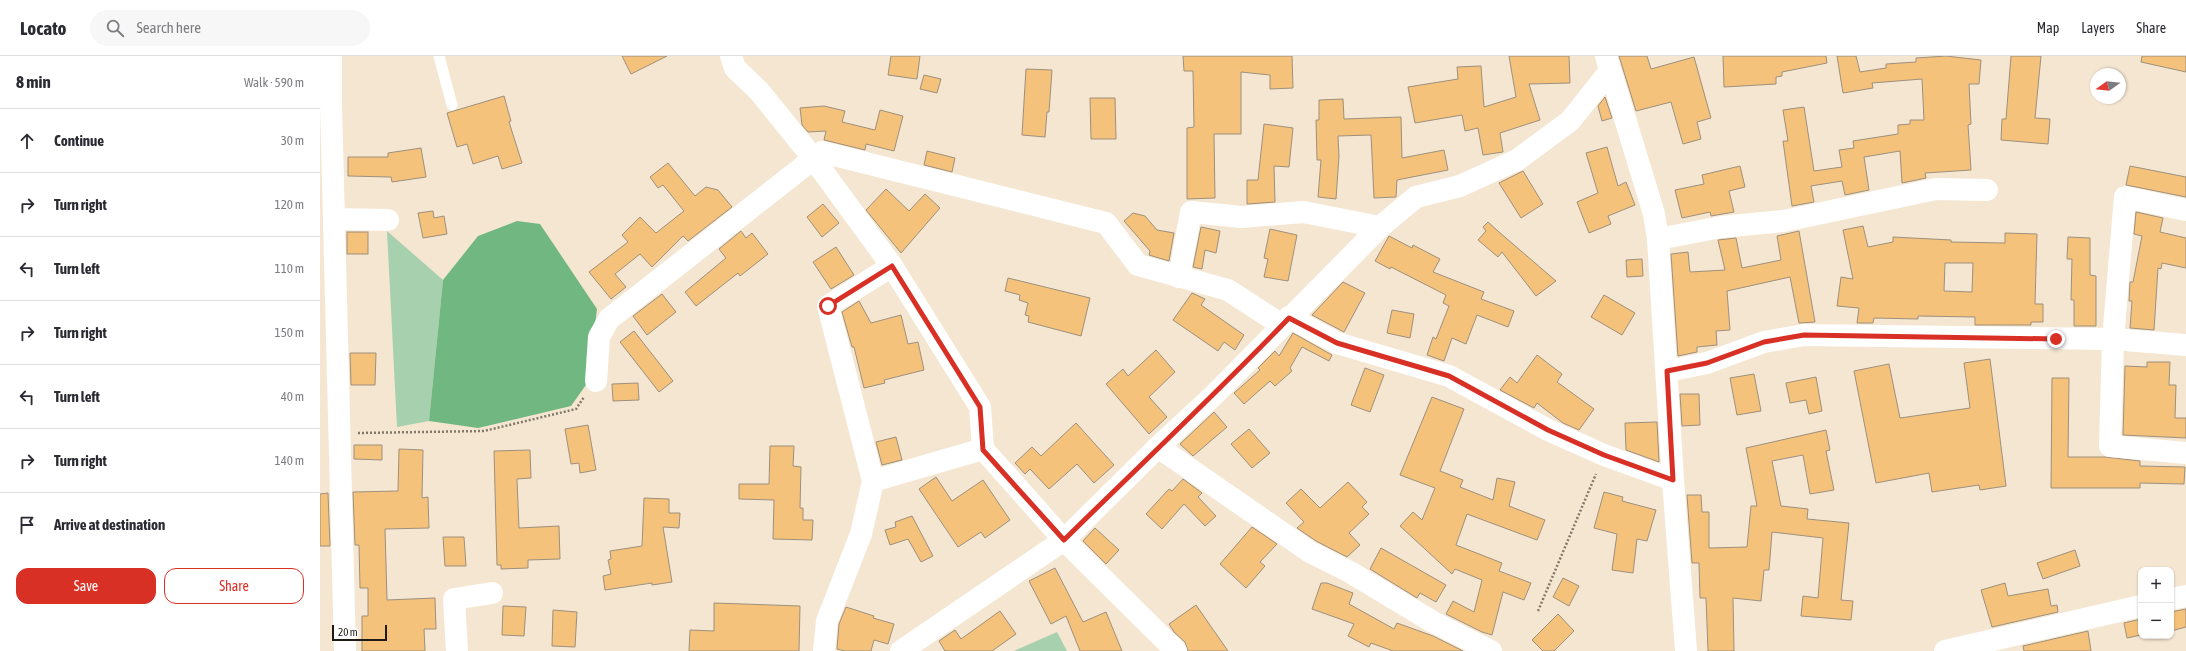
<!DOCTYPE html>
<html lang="en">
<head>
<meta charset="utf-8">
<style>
	:root { --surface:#fff; --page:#f7f7f7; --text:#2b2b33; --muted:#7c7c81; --line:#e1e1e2; --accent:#d93025 }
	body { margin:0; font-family:"Asap Condensed",sans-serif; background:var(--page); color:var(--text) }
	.controls { position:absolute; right:12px; bottom:12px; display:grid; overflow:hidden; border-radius:8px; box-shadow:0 1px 3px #0004 }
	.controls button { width:36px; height:36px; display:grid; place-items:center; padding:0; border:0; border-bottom:1px solid var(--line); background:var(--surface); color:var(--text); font:20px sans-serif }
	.compass { position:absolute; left:1770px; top:12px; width:36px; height:36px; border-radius:50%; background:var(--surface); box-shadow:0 1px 3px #0004; rotate:255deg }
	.scale { position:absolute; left:12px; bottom:10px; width:55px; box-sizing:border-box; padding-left:4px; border:2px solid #1f1a13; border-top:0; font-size:11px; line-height:14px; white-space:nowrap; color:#1f1a13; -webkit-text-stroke:3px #fff; paint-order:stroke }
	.stop { position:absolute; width:12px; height:12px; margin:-9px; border:3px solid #d93025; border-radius:50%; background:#fff }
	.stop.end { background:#d93025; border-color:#fff; box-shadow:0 1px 4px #0008 }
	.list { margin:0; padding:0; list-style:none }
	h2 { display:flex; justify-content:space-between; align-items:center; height:52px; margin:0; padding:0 16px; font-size:17px }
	h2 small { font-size:13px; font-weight:400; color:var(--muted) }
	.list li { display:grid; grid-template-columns:26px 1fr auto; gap:12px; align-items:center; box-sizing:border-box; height:64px; padding:0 16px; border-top:1px solid var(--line) }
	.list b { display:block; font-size:15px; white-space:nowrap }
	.list em { font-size:13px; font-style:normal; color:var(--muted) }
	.actions { display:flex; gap:8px; padding:12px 16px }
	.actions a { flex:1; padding:9px 0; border:1px solid var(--accent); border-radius:12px; text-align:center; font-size:14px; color:var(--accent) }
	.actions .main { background:var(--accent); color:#fff }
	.icon { flex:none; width:22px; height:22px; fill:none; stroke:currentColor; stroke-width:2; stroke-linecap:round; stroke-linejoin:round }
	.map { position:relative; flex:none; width:1866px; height:595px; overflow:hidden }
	header { display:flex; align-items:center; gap:24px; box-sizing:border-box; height:56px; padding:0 20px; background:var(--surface); border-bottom:1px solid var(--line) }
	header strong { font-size:19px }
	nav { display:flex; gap:22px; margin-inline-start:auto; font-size:14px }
	.search { width:280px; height:36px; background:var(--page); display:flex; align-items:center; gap:10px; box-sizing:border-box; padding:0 14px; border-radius:22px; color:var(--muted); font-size:15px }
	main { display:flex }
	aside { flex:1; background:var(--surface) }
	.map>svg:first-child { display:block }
</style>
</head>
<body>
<header>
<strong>Locato</strong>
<div class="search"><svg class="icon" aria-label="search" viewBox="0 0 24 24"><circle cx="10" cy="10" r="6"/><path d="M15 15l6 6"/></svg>Search here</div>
<nav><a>Map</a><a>Layers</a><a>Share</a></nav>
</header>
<main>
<aside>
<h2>8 min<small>Walk · 590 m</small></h2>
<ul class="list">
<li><svg class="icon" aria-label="ahead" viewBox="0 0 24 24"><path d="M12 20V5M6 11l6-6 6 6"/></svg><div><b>Continue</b></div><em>30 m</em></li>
<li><svg class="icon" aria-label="right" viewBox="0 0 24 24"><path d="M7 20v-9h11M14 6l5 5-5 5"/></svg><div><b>Turn right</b></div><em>120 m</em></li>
<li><svg class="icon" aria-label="left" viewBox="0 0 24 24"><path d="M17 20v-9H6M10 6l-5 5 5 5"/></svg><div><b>Turn left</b></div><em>110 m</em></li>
<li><svg class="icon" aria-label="right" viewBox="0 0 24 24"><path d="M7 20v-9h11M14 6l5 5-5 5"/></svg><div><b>Turn right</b></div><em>150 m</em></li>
<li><svg class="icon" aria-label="left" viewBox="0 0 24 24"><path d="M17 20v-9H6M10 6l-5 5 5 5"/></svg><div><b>Turn left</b></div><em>40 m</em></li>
<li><svg class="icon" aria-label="right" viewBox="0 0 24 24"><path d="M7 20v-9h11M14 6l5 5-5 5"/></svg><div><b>Turn right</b></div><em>140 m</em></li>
<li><svg class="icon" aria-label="arrive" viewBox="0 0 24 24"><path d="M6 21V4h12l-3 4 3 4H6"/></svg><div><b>Arrive at destination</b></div></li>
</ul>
<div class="actions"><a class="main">Save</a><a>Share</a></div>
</aside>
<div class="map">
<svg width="1866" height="595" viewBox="0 0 1866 595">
	<rect width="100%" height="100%" fill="#f5e6d1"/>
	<!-- green -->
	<g fill="#a7d0ae">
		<polygon points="67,175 123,224 109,365 77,371"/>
		<polygon points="737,576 747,595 694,595"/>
	</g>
	<!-- forest -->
	<polygon fill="#71b781" points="197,165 220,168 277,253 268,326 251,350 158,372 109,365 123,224 158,180"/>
	<!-- building -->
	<g fill="#f4c27b" stroke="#9e907d" fill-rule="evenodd">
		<polygon points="302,0 347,0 311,18"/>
		<polygon points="571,0 600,0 597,23 568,19"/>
		<polygon points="863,0 972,0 973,32 950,33 950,19 921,16 921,78 894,78 895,142 867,143 867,72 874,71 873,15 864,15"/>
		<polygon points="1189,0 1249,0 1250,27 1209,28 1220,64 1180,77 1183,96 1163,99 1158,72 1145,75 1142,59 1095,67 1088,31 1138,23 1137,11 1161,10 1164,51 1196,41"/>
		<polygon points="1299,0 1327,0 1331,13 1374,1 1391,62 1377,66 1381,83 1363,88 1351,46 1316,55"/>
		<polygon points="1403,0 1506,0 1507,7 1462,16 1462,20 1456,21 1456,28 1404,31"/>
		<polygon points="1517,0 1536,0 1540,16 1566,12 1566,8 1596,6 1596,2 1626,0 1661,4 1659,28 1649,28 1651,68 1648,69 1651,114 1605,117 1606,122 1582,127 1580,95 1544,101 1549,134 1525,139 1522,125 1491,130 1494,146 1472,150 1463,85 1468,85 1463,54 1484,51 1494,115 1522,111 1519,94 1534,92 1533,85 1578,78 1578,69 1590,68 1590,64 1604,64 1602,23 1552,27 1553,32 1523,37"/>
		<polygon points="1691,0 1721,0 1715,62 1730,63 1728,88 1681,84 1682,63 1686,63"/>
		<polygon points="1822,0 1866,0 1866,16 1821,6"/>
		<polygon points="706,13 732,14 729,56 727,56 725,81 702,79"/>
		<polygon points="604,19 621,23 617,37 600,33"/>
		<polygon points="184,40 191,65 189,66 202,107 182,113 178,100 153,108 147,88 137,91 127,57"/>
		<polygon points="1285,41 1292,62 1282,65 1278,50"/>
		<polygon points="770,42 795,42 796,83 771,83"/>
		<polygon points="1023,43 1024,63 1081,61 1082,102 1124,94 1128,114 1077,124 1076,141 1054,142 1051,79 1018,80 1019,100 1016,143 998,141 1001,104 997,104 996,64 999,64 999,44"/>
		<polygon points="504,50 525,55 522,66 555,74 560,54 583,60 574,95 546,88 545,94 504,84 506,75 488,76 482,69 480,52"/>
		<polygon points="944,68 973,72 969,111 954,110 955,146 927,148 927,124 938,124"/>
		<polygon points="1287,91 1298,130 1306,126 1315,149 1288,160 1291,168 1269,177 1257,146 1278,137 1266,97"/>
		<polygon points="101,92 106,121 72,126 71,121 28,120 28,101 68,101 68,97"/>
		<polygon points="607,95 635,102 632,116 604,109"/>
		<polygon points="348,107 375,140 386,131 398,134 412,151 368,185 363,180 332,211 320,198 295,218 306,231 291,243 269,216 308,186 302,179 320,161 336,177 364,155 343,129 338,132 330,121"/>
		<polygon points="1420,110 1425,131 1409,135 1414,156 1391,160 1390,156 1362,162 1355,134 1384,128 1382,119"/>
		<polygon points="1810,110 1866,121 1866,141 1806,129"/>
		<polygon points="1203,115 1223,148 1201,162 1179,127"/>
		<polygon points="566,133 589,155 605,138 620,152 581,197 546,154"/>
		<polygon points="503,148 519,167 502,181 487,161"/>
		<polygon points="113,155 114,162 124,160 127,178 103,182 98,157"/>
		<polygon points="1816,156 1843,162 1840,176 1866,182 1866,212 1842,207 1841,213 1838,212 1834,274 1810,272 1812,245 1809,245 1810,226 1813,226 1822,180 1814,178"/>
		<polygon points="813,157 825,160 837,174 854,177 849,205 829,199 830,195 804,165"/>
		<polygon points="1168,166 1179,176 1236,225 1216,240 1182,196 1178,201 1158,184 1166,175 1163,171"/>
		<path d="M1543 170 1548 191 1573 186V181L1631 184V186L1685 187V177L1717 178 1715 248H1723V266H1711V269H1655V261L1598 260V263L1554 262 1553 267H1537L1539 252 1517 250 1521 221 1533 223 1523 174ZM1625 207H1653L1652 236 1624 235Z"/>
		<polygon points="881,171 900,175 896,197 885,194 882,213 873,211"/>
		<polygon points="950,173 977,179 968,225 944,221 948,203 944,202"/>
		<polygon points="421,175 426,182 432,177 448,198 420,220 418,217 376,250 365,236 406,202 399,193"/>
		<polygon points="1479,175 1495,266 1479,267 1470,221 1407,235 1410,274 1396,275 1397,289 1377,291 1377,296 1358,300 1351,198 1368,196 1370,216 1405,214 1398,184 1416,182 1422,212 1461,204 1457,180"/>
		<rect x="27" y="176" width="21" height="22"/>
		<polygon points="1069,180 1092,192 1093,189 1120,203 1113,216 1164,236 1161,243 1194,255 1188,271 1157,259 1146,288 1132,282 1124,305 1107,299 1113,281 1116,283 1129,250 1123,247 1126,239 1071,211 1070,213 1055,205"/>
		<polygon points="1748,181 1770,182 1770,219 1776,220 1776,270 1754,270 1754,244 1751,244 1752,203 1747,203"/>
		<polygon points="516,191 534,219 511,233 493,206"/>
		<polygon points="1322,203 1323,220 1307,221 1306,204"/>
		<polygon points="688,222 770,242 761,280 708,266 709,260 705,259 708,247 699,244 700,239 685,235"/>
		<polygon points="1023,226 1045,237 1024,276 992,259"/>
		<polygon points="872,237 885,243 881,249 924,279 915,294 904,286 898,295 853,264"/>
		<polygon points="342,238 356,256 327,279 313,260"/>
		<polygon points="1284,239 1315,257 1302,279 1271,261"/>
		<polygon points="539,245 551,267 581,259 588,288 598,286 604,314 564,324 565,327 544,332 534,291 532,291 522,256"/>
		<polygon points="1072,254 1094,258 1090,282 1067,277"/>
		<polygon points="314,275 353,325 339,336 300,286"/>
		<polygon points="973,277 1012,299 1009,305 982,291 970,312 972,315 955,330 950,325 924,348 914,337 940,314 938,312 955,295 959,300"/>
		<polygon points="836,294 855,316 829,341 847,361 829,378 786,328 803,313 808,320"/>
		<polygon points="30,297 56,297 55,329 31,329"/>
		<polygon points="1217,299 1242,318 1237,326 1274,353 1259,374 1243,367 1217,347 1214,352 1180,334 1190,321 1197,327"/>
		<polygon points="1670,303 1686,430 1660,434 1659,429 1612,436 1609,417 1556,427 1534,315 1569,308 1580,362 1650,352 1644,307"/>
		<polygon points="1827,306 1850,306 1849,329 1856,329 1855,362 1866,362 1866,382 1803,379 1805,310 1827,311"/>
		<polygon points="1045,312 1064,319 1050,356 1031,349"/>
		<polygon points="1434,318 1441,355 1417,359 1410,322"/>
		<polygon points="1496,321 1502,355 1489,358 1486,344 1470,347 1466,327"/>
		<polygon points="1732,322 1749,322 1748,401 1785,401 1820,405 1820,410 1865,411 1864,428 1820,427 1820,432 1731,432"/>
		<polygon points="318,327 319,344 293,345 292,328"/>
		<polygon points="1360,338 1379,338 1380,369 1362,370"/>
		<polygon points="1112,341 1144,353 1120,415 1143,424 1140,431 1173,444 1177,422 1195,426 1189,450 1225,464 1217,484 1147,458 1136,489 1182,507 1179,515 1211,527 1204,544 1183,536 1172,579 1162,576 1126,558 1133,545 1154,556 1162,524 1135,513 1132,518 1080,470 1093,456 1102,464 1115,432 1080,419"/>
		<polygon points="894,356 907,371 873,400 860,388"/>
		<polygon points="1337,366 1339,406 1306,394 1305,367"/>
		<polygon points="756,367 794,409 774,427 757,408 729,433 710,413 705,418 695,407 712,391 721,400"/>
		<polygon points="268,369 276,414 260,417 259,407 251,408 245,373"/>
		<polygon points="929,373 950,397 932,412 911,388"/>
		<polygon points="1506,374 1510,394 1506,395 1514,434 1490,438 1483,399 1452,405 1461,450 1488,453 1487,463 1529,467 1521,544 1533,545 1531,564 1481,560 1483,540 1498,542 1503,482 1452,476 1449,514 1444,514 1441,545 1413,542 1414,595 1388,595 1386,542 1380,542 1379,507 1372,507 1367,439 1381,439 1382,456 1389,456 1389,492 1427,491 1431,450 1437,450 1426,392"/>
		<polygon points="576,381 582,404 562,409 556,386"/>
		<polygon points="34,389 62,389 62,404 34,403"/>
		<polygon points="450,390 474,390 473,410 481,411 480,452 483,452 483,464 493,464 492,484 453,483 454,444 419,443 419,428 449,428"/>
		<polygon points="79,393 103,394 102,442 108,441 109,472 65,473 67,544 115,542 116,573 104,573 105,595 42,595 42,560 48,560 48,532 40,532 39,489 35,489 33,436 78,435"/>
		<polygon points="210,394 211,422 197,423 199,472 239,470 240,503 208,504 208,512 181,513 181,509 177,509 174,395"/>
		<polygon points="616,421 632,445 663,424 690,464 665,482 661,476 638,491 599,433"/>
		<polygon points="863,423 882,437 878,441 896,460 885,470 864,448 842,473 826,458 849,433 852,435"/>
		<polygon points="1028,426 1047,446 1042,451 1049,458 1029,477 1040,489 1027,501 996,485 977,472 984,466 966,447 981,433 1000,452"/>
		<polygon points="1284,436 1303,441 1302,445 1336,454 1327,485 1317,483 1313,517 1292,514 1297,478 1274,472"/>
		<polygon points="8,437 10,490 0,490 0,438"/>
		<polygon points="324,442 349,443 349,457 360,457 359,472 343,471 352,526 332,529 332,527 285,534 283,520 291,518 288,504 291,503 290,495 322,490"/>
		<polygon points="592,460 613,500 601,506 588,483 570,489 565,474 576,471 575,466"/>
		<polygon points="932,471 957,488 940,506 945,510 926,532 900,508"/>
		<polygon points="775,472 799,494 786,508 763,485"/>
		<polygon points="123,481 144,481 146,510 125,510"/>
		<polygon points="1061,492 1126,529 1116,546 1100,537 1097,542 1050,513"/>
		<polygon points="1755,494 1760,510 1723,523 1717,507"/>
		<polygon points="735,512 763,566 786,556 802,595 760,595 746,560 731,568 709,525"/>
		<polygon points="1243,522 1259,530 1249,550 1233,541"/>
		<polygon points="1001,527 1007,527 1033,537 1029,548 1074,573 1077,567 1113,580 1143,595 1073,595 1051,587 1049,591 1028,580 1034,568 992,553"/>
		<polygon points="1685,527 1688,540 1728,533 1731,550 1737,549 1738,556 1672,571 1661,534"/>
		<polygon points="394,547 480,550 479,595 369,595 370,574 394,575"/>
		<polygon points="876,549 908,595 868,595 865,586 854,576 849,568"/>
		<polygon points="183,550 206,551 204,580 182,579"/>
		<polygon points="526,551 554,560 553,562 574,568 568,588 554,584 551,595 525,595 517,593 519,568"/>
		<polygon points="1866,553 1866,571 1851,575 1851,556"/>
		<polygon points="233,554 257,556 255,591 232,590"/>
		<polygon points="680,555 696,578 672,595 625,595 619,585 635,574 641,583"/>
		<polygon points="1238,558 1254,575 1234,595 1223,595 1212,584"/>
		<polygon points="1821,563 1821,579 1807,582 1804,567"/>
		<polygon points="1768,575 1771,595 1704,595 1703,590"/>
	</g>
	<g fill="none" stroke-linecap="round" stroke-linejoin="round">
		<!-- path -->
		<g stroke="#81786a" stroke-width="2.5" stroke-dasharray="2 2" stroke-linecap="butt">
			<polyline points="38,377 164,375 256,353 264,341"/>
			<polyline points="1218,555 1276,418"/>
		</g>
		<!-- lane -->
		<polyline stroke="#fff" stroke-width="11" points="119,0 132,49"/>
		<!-- street -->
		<g stroke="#fff" stroke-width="22">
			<polyline points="11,0 11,48 25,595"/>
			<polyline points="411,0 415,12 439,35 493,102 572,210 660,351 663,393 744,484 856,595"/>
			<polyline points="1286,0 1334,158 1338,183 1353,424 1366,595"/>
			<polyline points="1866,154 1805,141 1793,283 1790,390 1866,397"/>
			<polyline points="14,163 68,164"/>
			<polyline points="1338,183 1401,171 1464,165 1616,133 1667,134"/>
			<polyline points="859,221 871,156 922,161 983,156 1060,171"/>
			<polyline points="969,261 1017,287 1129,320 1228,374 1284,399 1353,424"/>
			<polyline points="1347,315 1387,307 1444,286 1484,279 1793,283 1866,289"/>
			<polyline points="276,325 279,281 289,263 502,96 786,167 818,209 908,234 962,269"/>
			<polyline points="838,391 990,496 1030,516 1113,566 1171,595"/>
			<polyline points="553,425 663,393"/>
			<polyline points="1851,543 1866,540"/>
			<polyline points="137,595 134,543 172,537"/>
			<polyline points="504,595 507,565 541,478 553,425 508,250 572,210"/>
			<polyline points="581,595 744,484 838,391 894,339 1060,171 1096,141 1140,130 1197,104 1250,65 1289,16"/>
			<polyline points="1625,595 1821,550"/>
		</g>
	</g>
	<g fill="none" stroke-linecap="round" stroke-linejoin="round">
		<!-- route -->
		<path stroke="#d93025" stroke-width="5" d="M508 250 572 210 660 351 663 394 744 484C819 410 896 338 969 262L1017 287 1129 320 1228 374 1284 399 1353 424 1347 315 1387 307 1444 286 1484 279 1736 283"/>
	</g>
</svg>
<div class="controls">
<button>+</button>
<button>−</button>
</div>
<svg class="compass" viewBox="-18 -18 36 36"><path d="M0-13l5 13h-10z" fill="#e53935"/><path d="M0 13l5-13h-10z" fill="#7c7c81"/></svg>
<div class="scale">20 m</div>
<div class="stop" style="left:508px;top:250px"></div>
<div class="stop end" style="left:1736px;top:283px"></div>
</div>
</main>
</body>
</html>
